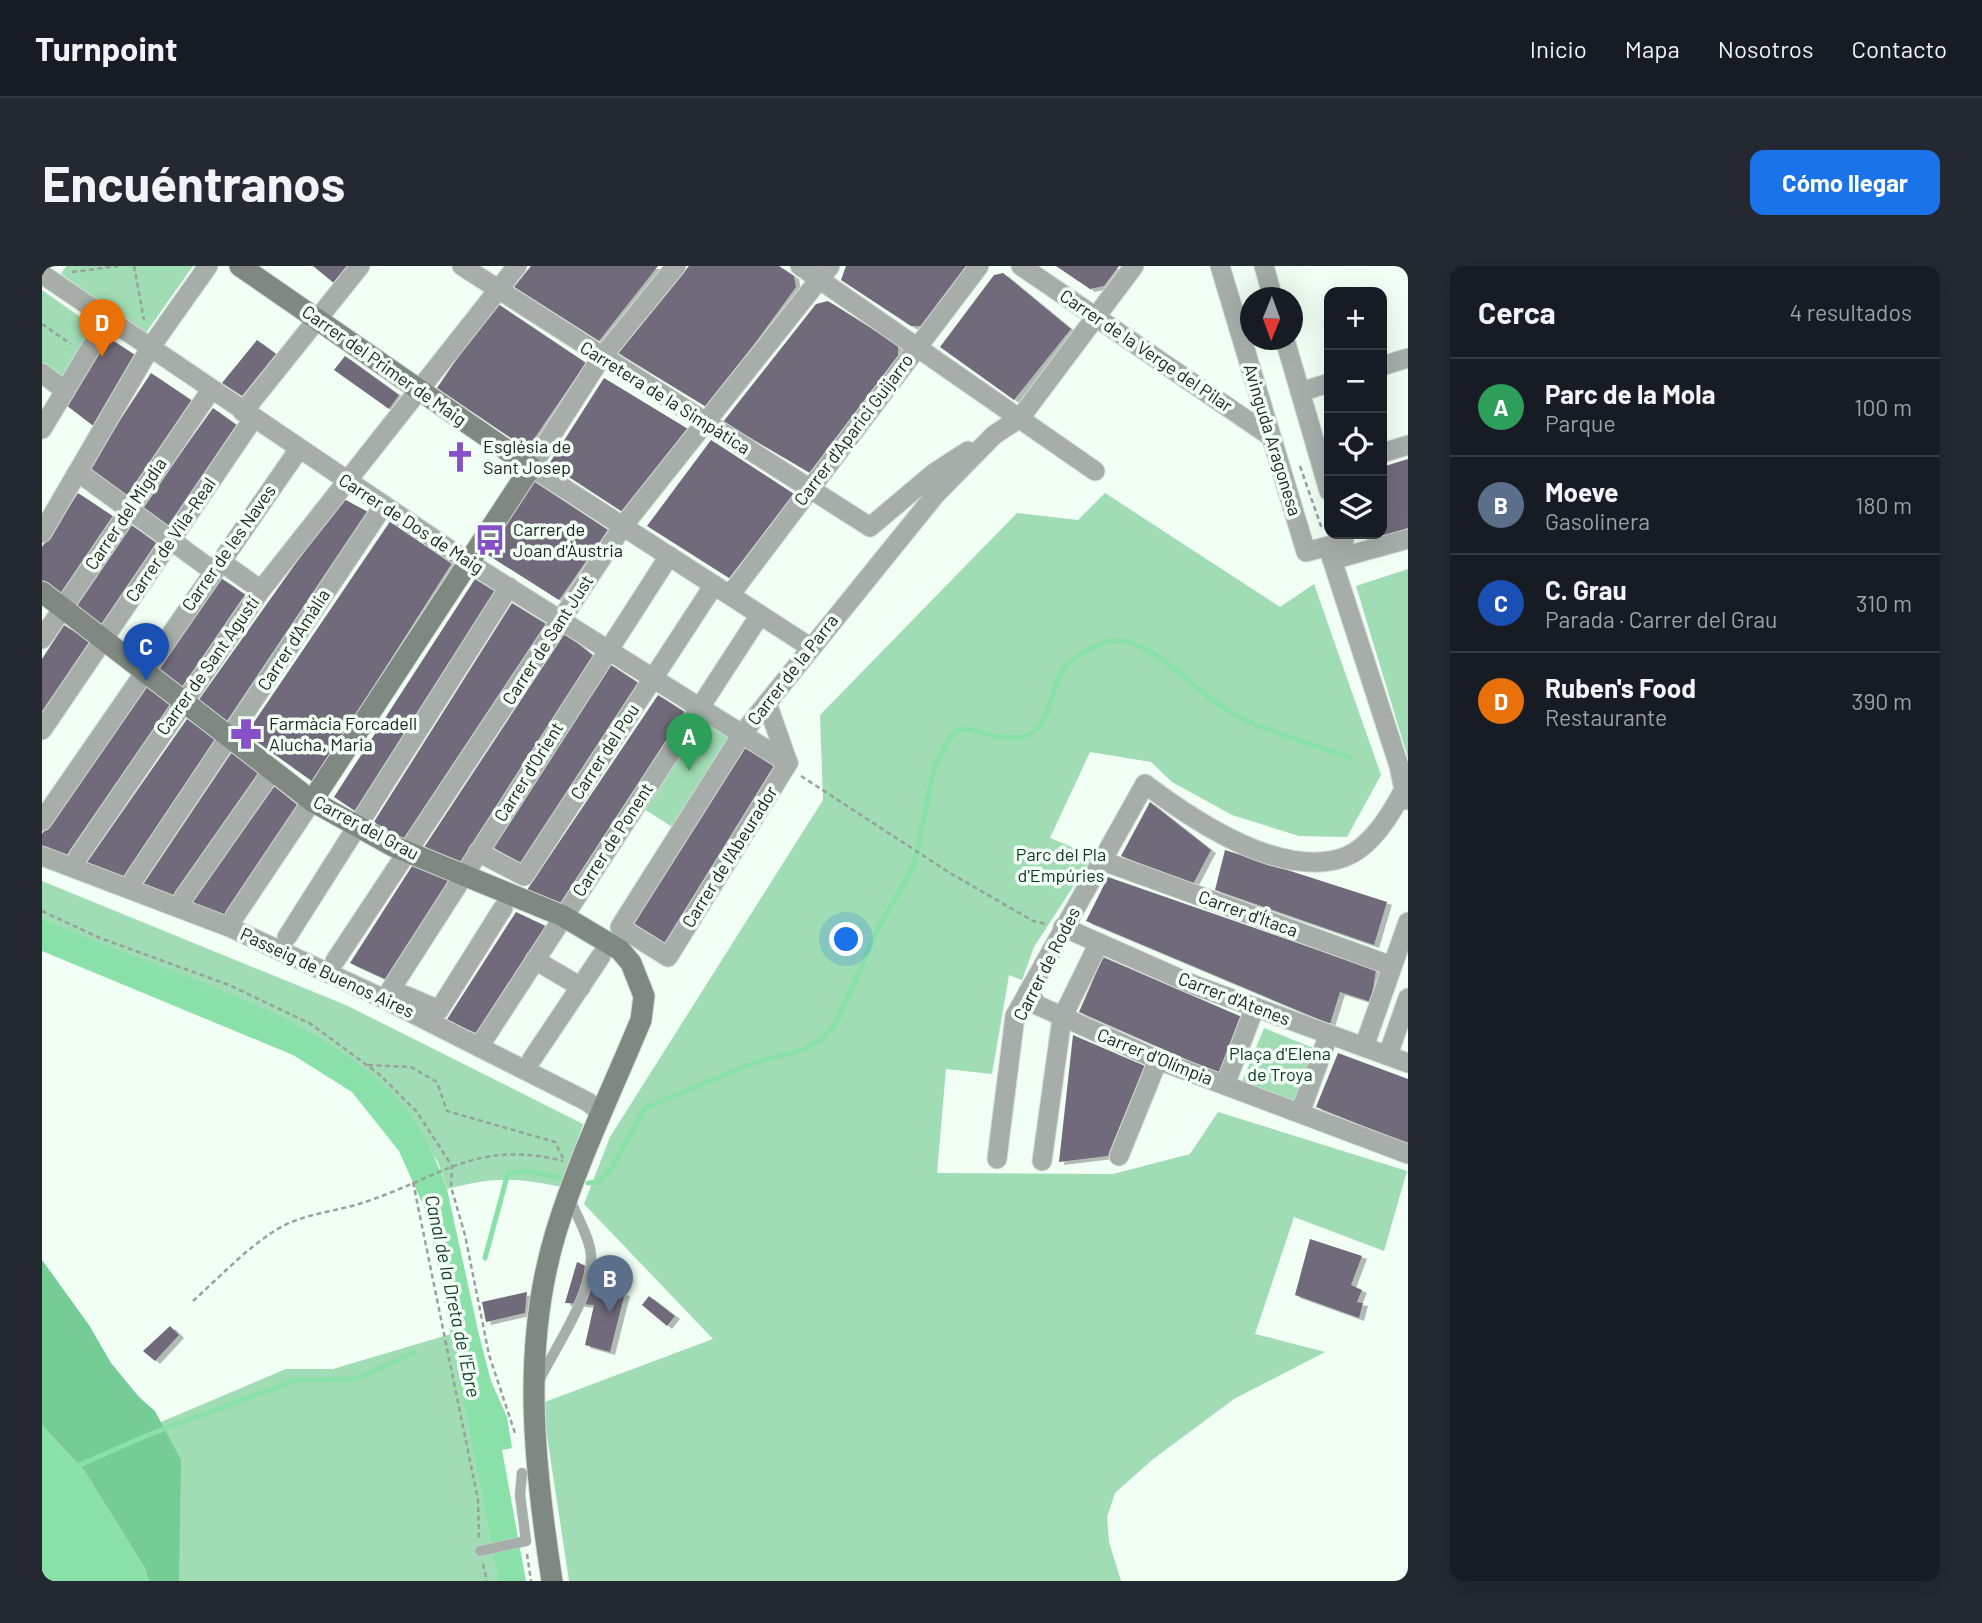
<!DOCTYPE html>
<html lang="es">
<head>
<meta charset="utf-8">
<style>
	:root { --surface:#171b24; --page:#242831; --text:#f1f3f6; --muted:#9ea1a6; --line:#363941; --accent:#1a73e8 }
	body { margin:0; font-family:Barlow,sans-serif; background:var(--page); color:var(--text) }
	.controls { position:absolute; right:21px; top:21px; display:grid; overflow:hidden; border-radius:14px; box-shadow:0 7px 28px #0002 }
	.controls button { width:63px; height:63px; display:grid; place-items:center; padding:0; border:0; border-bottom:2px solid var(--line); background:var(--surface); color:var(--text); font:35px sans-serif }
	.compass { position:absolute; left:1198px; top:21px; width:63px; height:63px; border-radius:50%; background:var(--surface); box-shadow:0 7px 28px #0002; rotate:181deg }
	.you { position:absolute; left:805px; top:674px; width:24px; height:24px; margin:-18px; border:5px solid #fff; border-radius:50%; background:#1a73e8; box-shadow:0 0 0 10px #1a73e833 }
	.badge { display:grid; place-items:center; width:46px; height:46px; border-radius:50%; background:var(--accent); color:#fff; font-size:23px; font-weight:700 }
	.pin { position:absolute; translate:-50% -58px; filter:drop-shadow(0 2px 4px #0008) }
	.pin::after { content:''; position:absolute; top:37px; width:24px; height:21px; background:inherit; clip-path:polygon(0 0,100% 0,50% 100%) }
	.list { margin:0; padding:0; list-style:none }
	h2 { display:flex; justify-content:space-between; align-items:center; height:91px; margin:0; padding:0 28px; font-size:30px }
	h2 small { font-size:23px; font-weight:400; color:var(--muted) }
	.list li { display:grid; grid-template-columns:46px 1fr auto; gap:21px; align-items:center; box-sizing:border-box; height:98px; padding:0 28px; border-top:2px solid var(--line) }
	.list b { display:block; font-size:26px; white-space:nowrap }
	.list p { margin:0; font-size:23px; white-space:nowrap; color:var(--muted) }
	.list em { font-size:23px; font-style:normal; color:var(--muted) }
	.icon { flex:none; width:38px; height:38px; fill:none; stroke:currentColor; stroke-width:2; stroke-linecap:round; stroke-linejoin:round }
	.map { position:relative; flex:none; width:1366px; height:1315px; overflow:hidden; border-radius:14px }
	header { display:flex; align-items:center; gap:42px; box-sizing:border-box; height:98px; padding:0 35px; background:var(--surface); border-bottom:2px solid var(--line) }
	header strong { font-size:33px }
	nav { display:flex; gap:38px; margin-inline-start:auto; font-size:24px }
	.intro { display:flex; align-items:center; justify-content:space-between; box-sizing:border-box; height:168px; padding:0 42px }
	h1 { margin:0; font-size:49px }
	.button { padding:18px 32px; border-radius:14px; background:var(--accent); color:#fff; font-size:24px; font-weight:700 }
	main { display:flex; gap:42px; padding:0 42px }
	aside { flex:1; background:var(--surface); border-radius:14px; box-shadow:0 7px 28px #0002 }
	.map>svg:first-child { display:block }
</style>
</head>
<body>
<header>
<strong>Turnpoint</strong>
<nav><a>Inicio</a><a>Mapa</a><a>Nosotros</a><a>Contacto</a></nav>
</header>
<div class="intro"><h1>Encuéntranos</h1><a class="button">Cómo llegar</a></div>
<main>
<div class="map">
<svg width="1366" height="1315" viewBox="0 0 1366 1315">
	<defs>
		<filter id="shadow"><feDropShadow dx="5" dy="3" stdDeviation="0" flood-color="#0004"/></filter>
	</defs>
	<rect width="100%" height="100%" fill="#f1fff5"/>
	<!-- green -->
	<g fill="#a0dcb4">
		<polygon points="24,0 151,0 103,68 19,8"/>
		<polygon points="0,24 51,60 20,113 0,98"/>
		<polygon points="1063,227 1238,341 1272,318 1339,509 1305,571 1257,570 1190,549 1130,516 1109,496 1048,486 1008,572 1051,590 992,681 980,714 967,709 950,808 904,803 895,907 1071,908 1148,888 1176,846 1365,905 1342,985 1252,951 1213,1068 1283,1086 1192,1133 1110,1194 1073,1227 1065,1251 1067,1276 1079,1315 527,1315 500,1137 671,1073 542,938 568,871 781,534 778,449 975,247 1036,254"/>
		<polygon points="1366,303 1366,492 1314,320"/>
		<polygon points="660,448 696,469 635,564 599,541"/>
		<path d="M0 615 306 740 541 858 520 921C473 911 451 911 405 923L396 896 344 821 0 653Z"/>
		<polygon points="1222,762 1274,783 1254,837 1200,816"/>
		<polygon points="409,1068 456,1315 137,1315 119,1156 244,1103 291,1103"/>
	</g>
	<!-- forest -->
	<polygon fill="#75cc95" points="0,994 47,1059 69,1097 97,1131 113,1145 139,1194 137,1315 107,1315 102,1301 43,1206 0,1159"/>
	<!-- water -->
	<g fill="#89e0a8">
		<path d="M0 653C113 704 249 736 342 819 372 846 392 886 405 923L437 1069 449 1115 465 1151 470 1182 460 1184 484 1315H456L386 950 357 885 310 826 251 789 0 685Z"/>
		<polygon points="0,1159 43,1206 102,1301 107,1315 0,1315"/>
	</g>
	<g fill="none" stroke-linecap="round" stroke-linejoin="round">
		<!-- stream -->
		<g stroke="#89e0a8" stroke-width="5">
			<path d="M546 917 556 916 569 903 603 842 711 797 761 784 780 773 794 757 836 663 872 599 892 502 910 468 917 463C938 463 959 476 980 471 1012 465 1006 417 1026 398 1035 389 1056 378 1068 375 1100 368 1144 414 1167 431 1208 464 1260 473 1308 492"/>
			<polyline points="443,992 466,907 485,905 525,913"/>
			<polyline points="33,1201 106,1169 254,1114 313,1113 372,1087"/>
		</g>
	</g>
	<!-- building -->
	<g fill="#706b7a" filter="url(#shadow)">
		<polygon points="271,0 308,0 293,18"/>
		<polygon points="489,0 616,0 557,75 472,21"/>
		<polygon points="647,0 737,0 752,10 754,21 666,142 576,87"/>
		<polygon points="804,0 926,0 880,60 869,60 799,14"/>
		<polygon points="1014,0 1077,0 1062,20 1048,23"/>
		<polygon points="961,7 1029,63 972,134 898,81 952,9"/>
		<polygon points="786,35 856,79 856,90 768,207 681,156 774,38"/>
		<polygon points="453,36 544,97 485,183 395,122"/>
		<polygon points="64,70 96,91 54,162 24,139"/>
		<polygon points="215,74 234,88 200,130 180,117"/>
		<polygon points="303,90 357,129 347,143 292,104"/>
		<polygon points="109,107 152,136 86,235 43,207"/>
		<polygon points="562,112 646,163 582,247 507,198"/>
		<polygon points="171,142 200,163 128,265 98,244"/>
		<polygon points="669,174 752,228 687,312 605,260"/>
		<polygon points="1366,193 1366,262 1328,275 1316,268 1340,268 1340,201"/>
		<polygon points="490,214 566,264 517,334 446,289"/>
		<polygon points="36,227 72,251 18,331 0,319 0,281"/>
		<polygon points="300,232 328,247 189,458 156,435"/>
		<polygon points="349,254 410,297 271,516 204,468"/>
		<polygon points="88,258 117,279 60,359 31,338"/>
		<polygon points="179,312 208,332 141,424 112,403"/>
		<polygon points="433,313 454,326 316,547 292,531"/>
		<polygon points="470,337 504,358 362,574 330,559"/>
		<polygon points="22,359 52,378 0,454 0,393"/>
		<polygon points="523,367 554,392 419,597 381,583"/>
		<polygon points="566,397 601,420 481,599 450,581"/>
		<polygon points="103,420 133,441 30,597 0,580 0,568"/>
		<polygon points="616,429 646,448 520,638 485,624"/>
		<polygon points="145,453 178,476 87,616 43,599"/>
		<polygon points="701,477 735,499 625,679 590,657"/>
		<polygon points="190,486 222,508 135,634 100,620"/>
		<polygon points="232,520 260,543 185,652 147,637"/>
		<polygon points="1108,536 1169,584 1151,618 1079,590"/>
		<polygon points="1183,584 1345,636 1332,679 1173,624"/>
		<polygon points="372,597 411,615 347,715 308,697"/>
		<polygon points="1066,611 1334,704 1329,736 1298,726 1288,758 1044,655"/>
		<polygon points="474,646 508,662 443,763 434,767 404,755"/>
		<polygon points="1061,691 1200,751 1180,809 1037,746"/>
		<polygon points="1031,769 1103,800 1066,890 1017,896"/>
		<polygon points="1296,787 1366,813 1366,878 1274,841"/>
		<polygon points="1268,973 1320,990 1309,1019 1320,1024 1315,1036 1321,1037 1317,1052 1253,1029"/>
		<polygon points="535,996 571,1012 570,1023 583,1027 568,1086 543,1079 552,1039 523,1037"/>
		<polygon points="485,1026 483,1047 444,1056 440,1036"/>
		<polygon points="607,1030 633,1050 625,1060 600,1039"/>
		<polygon points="128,1060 137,1069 113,1095 101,1085"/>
	</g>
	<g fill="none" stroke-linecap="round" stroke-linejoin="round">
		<defs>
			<g id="lane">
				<path d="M498 1113C515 1078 551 1028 549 989 548 972 534 949 528 933"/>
				<polyline points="438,1285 484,1275 478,1229 480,1207"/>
			</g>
			<g id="street">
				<polyline points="420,0 828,261 892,207 926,185"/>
				<polyline points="634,0 559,92 489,201 768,381"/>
				<polyline points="758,0 1053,205"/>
				<polyline points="979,0 1228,170"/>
				<polyline points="1178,0 1264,286 1302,276 1300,268"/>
				<polyline points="1222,0 1231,32"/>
				<polyline points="0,8 426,296 746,497"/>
				<polyline points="1243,74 1287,225"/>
				<polyline points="1340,100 1366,92"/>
				<polyline points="0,107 23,125"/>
				<polyline points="1258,126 1287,117"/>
				<polyline points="201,146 318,0"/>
				<polyline points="0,163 66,53"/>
				<polyline points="1340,187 1366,179"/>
				<polyline points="36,206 171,305"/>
				<polyline points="0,267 108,82 166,0"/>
				<polyline points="1286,281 1357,500 1364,534"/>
				<polyline points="1290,294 1366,273"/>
				<polyline points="178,295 219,324"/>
				<polyline points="688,329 937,0"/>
				<polyline points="0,373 169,124"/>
				<polyline points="725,437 746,497"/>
				<polyline points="0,464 211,153"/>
				<polyline points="746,497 626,691 578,661 700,468 725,437 894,228 952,169 978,152 1092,0"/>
				<polyline points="0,555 257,183"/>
				<polyline points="436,586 482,610 672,319"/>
				<polyline points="0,590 187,661 336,730 546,836 560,847"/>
				<polyline points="36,591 219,324 475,0"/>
				<polyline points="1061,595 1350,700"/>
				<polyline points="92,613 342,239"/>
				<polyline points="142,631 231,504"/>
				<polyline points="193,650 270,535"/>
				<polyline points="1021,661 1152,719 1366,797"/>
				<polyline points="245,671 467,321"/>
				<polyline points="493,694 539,721"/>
				<polyline points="293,695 581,260 788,0"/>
				<polyline points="349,723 627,290"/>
				<polyline points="986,726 995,739 1116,794 1366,888"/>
				<polyline points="349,735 362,729 397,744 461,642"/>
				<polyline points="437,781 718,349"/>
				<polyline points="1322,781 1366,656"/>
				<polyline points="1346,789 1366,732"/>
				<polyline points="490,793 559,690"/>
				<polyline points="1183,819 1213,741"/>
				<polyline points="1258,847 1287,768"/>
				<polyline points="1077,890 1116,794"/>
				<path d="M955 893 973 750 1103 518C1152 555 1239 614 1303 591 1329 581 1350 547 1362 523"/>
				<polyline points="1000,895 1020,752 1057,677"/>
			</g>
			<g id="secondary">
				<polyline points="198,0 489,201 270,535"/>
				<path d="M0 326 270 535 351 580 521 650 578 684 589 697 602 730 599 754C570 824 536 894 514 966 479 1081 492 1199 510 1315"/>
			</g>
		</defs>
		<!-- lane casing -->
		<use href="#lane" stroke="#d0dcd3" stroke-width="11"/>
		<!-- street casing -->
		<use href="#street" stroke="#d0dcd3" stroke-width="21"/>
		<!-- secondary casing -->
		<use href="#secondary" stroke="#d0dcd3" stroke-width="23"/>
		<!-- path -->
		<g stroke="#97a29a" stroke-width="2.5" stroke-dasharray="5 3.5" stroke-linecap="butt">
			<polyline points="92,0 102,54"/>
			<polyline points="30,6 76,0"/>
			<polyline points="0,58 29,78"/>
			<polyline points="1258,200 1280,263"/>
			<polyline points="759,510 908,607 991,655 1004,658"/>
			<polyline points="0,645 58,672 187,719 269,758 337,808 375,846 410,900 409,921 423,969 447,1089 473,1167"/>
			<polyline points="326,799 369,801 395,816 405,845 513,876 521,892"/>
			<polyline points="371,916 436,1234 437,1274"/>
			<path d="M151 1035C179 1010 208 978 241 960 266 947 297 945 323 936 399 911 435 873 521 895"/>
			<polyline points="485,1288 489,1315"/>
			<polyline points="441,1298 445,1315"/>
		</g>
		<!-- lane -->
		<use href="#lane" stroke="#a7aea9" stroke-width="10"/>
		<!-- street -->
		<use href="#street" stroke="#a7aea9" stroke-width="19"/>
		<!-- secondary -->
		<use href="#secondary" stroke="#7f8982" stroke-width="21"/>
	</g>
	<!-- icons -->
	<defs>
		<symbol id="church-bare" viewBox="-9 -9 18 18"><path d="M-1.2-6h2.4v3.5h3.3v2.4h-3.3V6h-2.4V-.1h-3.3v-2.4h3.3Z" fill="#8651c8" stroke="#f1fff5" stroke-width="2.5" paint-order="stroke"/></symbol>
		<symbol id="bus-bare" viewBox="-9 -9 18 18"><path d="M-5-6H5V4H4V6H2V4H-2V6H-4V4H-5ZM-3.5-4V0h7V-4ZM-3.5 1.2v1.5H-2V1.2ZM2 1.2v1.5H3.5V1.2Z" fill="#8651c8" stroke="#f1fff5" stroke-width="2.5" paint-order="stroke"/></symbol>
		<symbol id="pharmacy-bare" viewBox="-9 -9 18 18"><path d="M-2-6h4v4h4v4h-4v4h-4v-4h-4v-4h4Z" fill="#8651c8" stroke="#f1fff5" stroke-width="2.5" paint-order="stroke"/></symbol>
	</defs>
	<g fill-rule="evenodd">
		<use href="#church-bare" x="396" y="169" width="44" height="44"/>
		<use href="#bus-bare" x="426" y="252" width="44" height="44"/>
		<use href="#pharmacy-bare" x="182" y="446" width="44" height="44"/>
	</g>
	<g text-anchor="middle" stroke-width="7" stroke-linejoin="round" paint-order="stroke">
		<!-- street labels -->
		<g font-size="18" fill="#202622" stroke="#f1fff5">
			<text transform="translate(1104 85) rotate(34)" y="6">Carrer de la Verge del Pilar</text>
			<text transform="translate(342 100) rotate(35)" y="6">Carrer del Primer de Maig</text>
			<text transform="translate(623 132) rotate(32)" y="6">Carretera de la Simpàtica</text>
			<text transform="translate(812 164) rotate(-53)" y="6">Carrer d'Aparici Guijarro</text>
			<text transform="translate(1230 174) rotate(73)" y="6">Avinguda Aragonesa</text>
			<text transform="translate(84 248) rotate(-56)" y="6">Carrer del Migdia</text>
			<text transform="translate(369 258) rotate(33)" y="6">Carrer de Dos de Maig</text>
			<text transform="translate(129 274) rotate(-56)" y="6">Carrer de Vila-Real</text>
			<text transform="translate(187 282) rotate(-55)" y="6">Carrer de les Naves</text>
			<text transform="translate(252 374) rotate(-57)" y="6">Carrer d'Amàlia</text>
			<text transform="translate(506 374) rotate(-57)" y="6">Carrer de Sant Just</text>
			<text transform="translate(166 400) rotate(-55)" y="6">Carrer de Sant Agustí</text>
			<text transform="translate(751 404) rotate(-52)" y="6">Carrer de la Parra</text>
			<text transform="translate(563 486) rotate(-57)" y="6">Carrer del Pou</text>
			<text transform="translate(487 506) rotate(-58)" y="6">Carrer d'Orient</text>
			<text transform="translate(324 562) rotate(28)" y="6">Carrer del Grau</text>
			<text transform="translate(571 574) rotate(-57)" y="6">Carrer de Ponent</text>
			<text transform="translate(688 591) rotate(-58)" y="6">Carrer de l'Abeurador</text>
			<text transform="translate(1206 648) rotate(20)" y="6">Carrer d'Ítaca</text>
			<text transform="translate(1005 698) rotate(-63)" y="6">Carrer de Rodes</text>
			<text transform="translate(285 707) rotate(25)" y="6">Passeig de Buenos Aires</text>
			<text transform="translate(1192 733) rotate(21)" y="6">Carrer d'Atenes</text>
			<text transform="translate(1113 791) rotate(22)" y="6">Carrer d'Olímpia</text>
		</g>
		<!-- poi labels -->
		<g font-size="18" fill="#202622" stroke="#f1fff5" text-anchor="start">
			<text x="441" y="187">Església de<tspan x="441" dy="21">Sant Josep</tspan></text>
			<text x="471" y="270">Carrer de<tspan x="471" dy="21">Joan d'Àustria</tspan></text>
			<text x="227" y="464">Farmàcia Forcadell<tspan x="227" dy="21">Alucha, Maria</tspan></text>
		</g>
		<!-- park labels -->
		<g font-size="18" fill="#123721" stroke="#f1fff5">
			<text x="1019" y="595">Parc del Pla<tspan x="1019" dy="21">d'Empúries</tspan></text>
			<text x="1238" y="794">Plaça d'Elena<tspan x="1238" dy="21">de Troya</tspan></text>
		</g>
		<!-- water labels -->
		<g font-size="19" font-style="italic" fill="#193e28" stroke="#f1fff5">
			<text transform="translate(411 1030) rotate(78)" y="7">Canal de la Dreta de l'Ebre</text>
		</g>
	</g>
</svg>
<div class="controls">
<button>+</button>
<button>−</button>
<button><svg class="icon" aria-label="locate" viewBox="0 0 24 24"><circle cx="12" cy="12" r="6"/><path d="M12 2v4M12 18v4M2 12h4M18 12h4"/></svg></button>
<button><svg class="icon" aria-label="layers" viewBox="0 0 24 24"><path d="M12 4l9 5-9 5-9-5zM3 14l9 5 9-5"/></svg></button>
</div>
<svg class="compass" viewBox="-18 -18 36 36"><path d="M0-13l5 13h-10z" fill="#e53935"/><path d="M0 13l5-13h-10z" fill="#9ea1a6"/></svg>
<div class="you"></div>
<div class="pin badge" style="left:647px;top:505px;background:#2e9e5b">A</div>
<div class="pin badge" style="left:568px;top:1047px;background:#5c6f8a">B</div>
<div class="pin badge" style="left:104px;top:415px;background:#1a4fb4">C</div>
<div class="pin badge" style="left:60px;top:91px;background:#e8710a">D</div>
</div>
<aside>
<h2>Cerca<small>4 resultados</small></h2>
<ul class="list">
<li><span class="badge" style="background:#2e9e5b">A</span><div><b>Parc de la Mola</b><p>Parque</p></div><em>100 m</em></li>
<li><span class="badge" style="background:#5c6f8a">B</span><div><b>Moeve</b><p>Gasolinera</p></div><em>180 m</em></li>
<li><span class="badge" style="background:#1a4fb4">C</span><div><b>C. Grau</b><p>Parada · Carrer del Grau</p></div><em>310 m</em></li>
<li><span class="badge" style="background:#e8710a">D</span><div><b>Ruben's Food</b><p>Restaurante</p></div><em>390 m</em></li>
</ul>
</aside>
</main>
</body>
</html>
